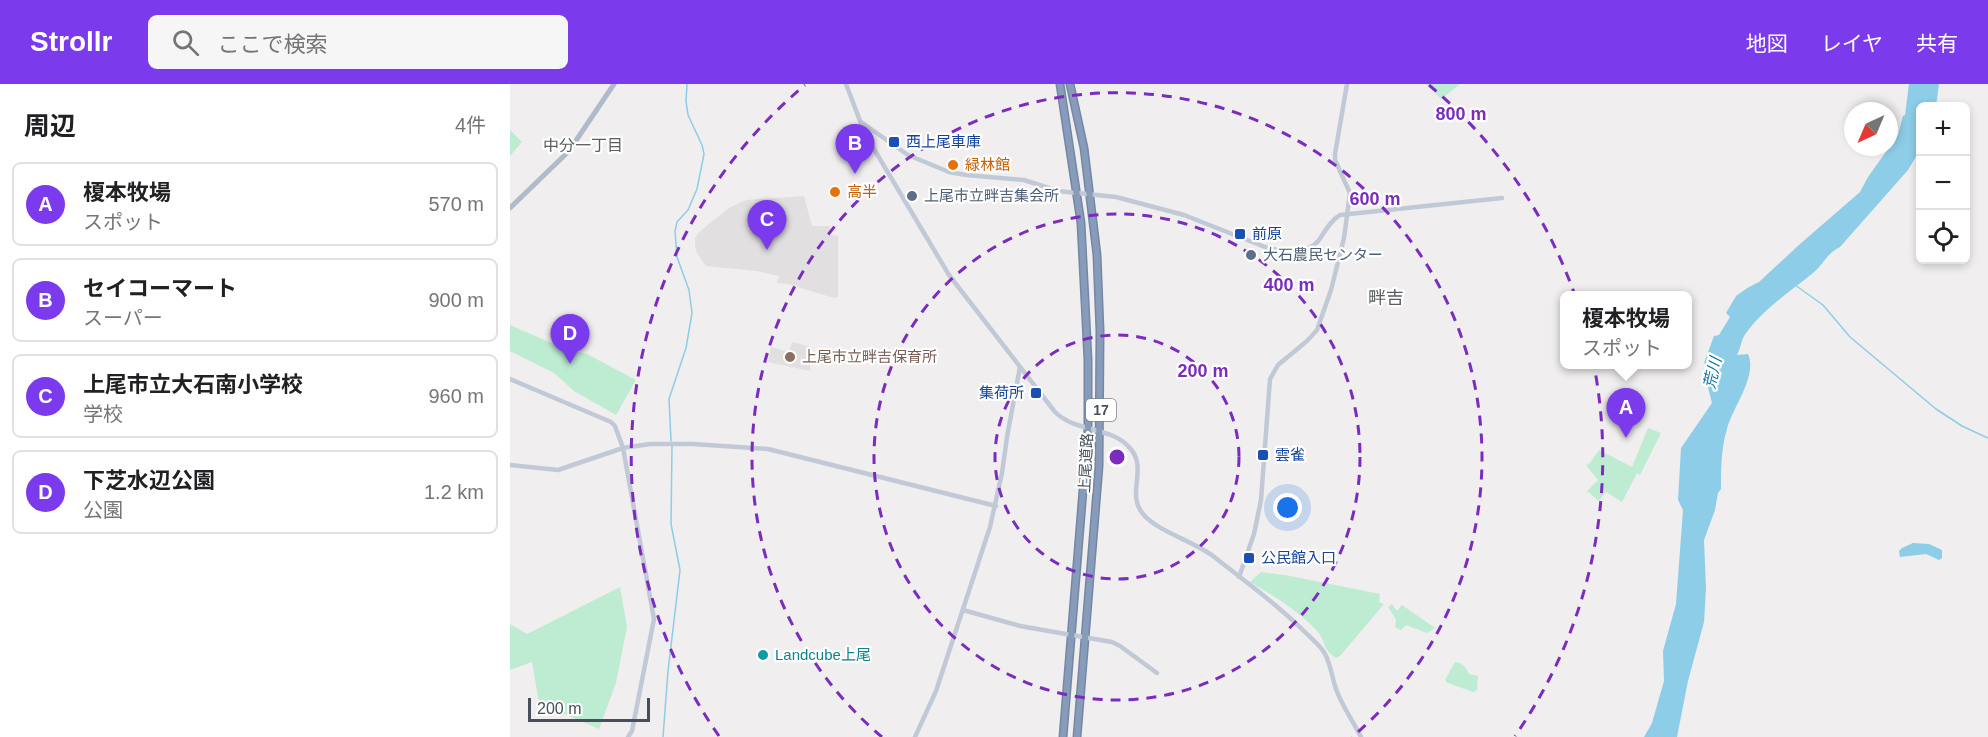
<!DOCTYPE html>
<html lang="ja">
<head>
<meta charset="utf-8">
<style>
	:root { --surface:#fff; --page:#f6f6f6; --text:#202124; --muted:#757577; --line:#e0e0e0; --accent:#7c3aed }
	body { margin:0; font-family:Arial,"Noto Sans JP",sans-serif; background:var(--page); color:var(--text) }
	.controls { position:absolute; right:18px; top:18px; display:grid; overflow:hidden; border-radius:9px; box-shadow:0 3px 9px #0003 }
	.controls button { width:54px; height:54px; display:grid; place-items:center; padding:0; border:0; border-bottom:2px solid var(--line); background:var(--surface); color:var(--text); font:30px sans-serif }
	.compass { position:absolute; left:1334px; top:18px; width:54px; height:54px; border-radius:50%; background:var(--surface); box-shadow:0 3px 9px #0003; rotate:224deg }
	.scale { position:absolute; left:18px; bottom:15px; width:122px; box-sizing:border-box; padding-left:6px; border:3px solid #474f5a; border-top:0; font-size:16px; line-height:21px; white-space:nowrap; color:#474f5a; -webkit-text-stroke:4px #fff; paint-order:stroke }
	.you { position:absolute; left:778px; top:424px; width:21px; height:21px; margin:-15px; border:4px solid #fff; border-radius:50%; background:#1a73e8; box-shadow:0 0 0 9px #1a73e833 }
	.badge { display:grid; place-items:center; width:39px; height:39px; border-radius:50%; background:var(--accent); color:#fff; font-size:20px; font-weight:700 }
	.pin { position:absolute; translate:-50% -50px; filter:drop-shadow(0 2px 3px #0008) }
	.pin::after { content:''; position:absolute; top:32px; width:21px; height:18px; background:inherit; clip-path:polygon(0 0,100% 0,50% 100%) }
	.popup { position:absolute; left:1050px; top:207px; width:132px; height:78px; box-sizing:border-box; display:grid; place-content:center; border-radius:9px; background:var(--surface); filter:drop-shadow(0 2px 4px #0005); font-size:20px; white-space:nowrap; color:var(--muted) }
	.popup b { font-size:22px; color:var(--text) }
	.popup::after { content:''; position:absolute; left:50%; top:100%; margin-left:-12px; border:12px solid transparent; border-top-color:var(--surface) }
	.list { margin:0; padding:0; list-style:none }
	h2 { display:flex; justify-content:space-between; align-items:center; height:78px; margin:0; padding:0 24px; font-size:26px }
	h2 small { font-size:20px; font-weight:400; color:var(--muted) }
	.list li { display:grid; grid-template-columns:39px 1fr auto; gap:18px; align-items:center; box-sizing:border-box; height:84px; margin:0 12px 12px; padding:0 12px; border:2px solid var(--line); border-radius:9px }
	.list b { display:block; font-size:22px; white-space:nowrap }
	.list p { margin:0; font-size:20px; white-space:nowrap; color:var(--muted) }
	.list em { font-size:20px; font-style:normal; color:var(--muted) }
	.icon { flex:none; width:33px; height:33px; fill:none; stroke:currentColor; stroke-width:2; stroke-linecap:round; stroke-linejoin:round }
	.map { position:relative; flex:none; width:1478px; height:653px; overflow:hidden }
	header { display:flex; align-items:center; gap:36px; box-sizing:border-box; height:84px; padding:0 30px; background:var(--accent); color:#fff }
	header strong { font-size:28px }
	nav { display:flex; gap:33px; margin-inline-start:auto; font-size:21px }
	.search { width:420px; height:54px; background:var(--page); display:flex; align-items:center; gap:15px; box-sizing:border-box; padding:0 21px; border-radius:9px; color:var(--muted); font-size:22px }
	main { display:flex }
	aside { flex:1; background:var(--surface) }
	.map>svg:first-child { display:block }
</style>
</head>
<body>
<header>
<strong>Strollr</strong>
<div class="search"><svg class="icon" aria-label="search" viewBox="0 0 24 24"><circle cx="10" cy="10" r="6"/><path d="M15 15l6 6"/></svg>ここで検索</div>
<nav><a>地図</a><a>レイヤ</a><a>共有</a></nav>
</header>
<main>
<aside>
<h2>周辺<small>4件</small></h2>
<ul class="list">
<li><span class="badge">A</span><div><b>榎本牧場</b><p>スポット</p></div><em>570 m</em></li>
<li><span class="badge">B</span><div><b>セイコーマート</b><p>スーパー</p></div><em>900 m</em></li>
<li><span class="badge">C</span><div><b>上尾市立大石南小学校</b><p>学校</p></div><em>960 m</em></li>
<li><span class="badge">D</span><div><b>下芝水辺公園</b><p>公園</p></div><em>1.2 km</em></li>
</ul>
</aside>
<div class="map">
<svg width="1478" height="653" viewBox="0 0 1478 653">
	<rect width="100%" height="100%" fill="#f0eeee"/>
	<!-- education -->
	<g fill="#e1dfdf">
		<polygon points="294,112 302,142 320,142 320,151 328,152 328,213 324,214 278,200 267,199 269,192 247,187 196,182 187,169 185,163 185,154 189,148 219,124 236,116"/>
		<polygon points="282,258 301,263 300,287 258,278 261,263 279,268"/>
	</g>
	<!-- green -->
	<g fill="#beecd3">
		<polygon points="916,0 950,0 931,15"/>
		<polygon points="0,46 12,58 0,72"/>
		<polygon points="0,241 55,265 77,270 126,296 106,331 64,307 44,289 0,267"/>
		<polygon points="1138,344 1151,349 1130,391 1127,389 1112,418 1096,408 1089,417 1077,407 1088,396 1076,381 1080,379 1089,366 1122,383"/>
		<path d="M751 488 775 491 870 510 869 518 874 520 830 572 826 574C812 565 816 558 808 548 789 527 764 512 740 498Z"/>
		<polygon points="110,503 117,543 106,599 89,645 29,619 22,578 0,586 0,540 17,550"/>
		<polygon points="882,520 887,527 892,521 925,544 917,549 896,541 891,546 885,543 886,535 878,523"/>
		<path d="M945 578C952 578 956 584 959 590L968 592 967 606 963 608 938 599 935 596Z"/>
	</g>
	<!-- water -->
	<g fill="#8dcde7">
		<path d="M1399 0H1429L1426 22H1410V66L1398 86 1330 163C1317 169 1313 181 1303 189 1279 208 1254 225 1236 249 1231 255 1231 264 1227 271L1238 270C1248 292 1222 324 1217 345 1211 364 1211 385 1211 405L1208 409 1205 426 1194 456 1196 505 1194 538 1178 597 1167 653H1134L1142 639 1154 597 1153 567 1166 520 1173 426 1168 416 1171 364 1202 319 1195 292 1196 282 1194 279 1204 252 1209 251 1220 233 1216 229 1226 212 1239 203 1249 198 1290 160 1350 108 1358 93 1388 51 1393 32 1395 31Z"/>
		<polygon points="1403,459 1419,460 1432,466 1432,474 1429,476 1416,470 1390,473 1389,467 1392,464"/>
	</g>
	<g fill="none" stroke-linecap="round" stroke-linejoin="round">
		<!-- stream -->
		<g stroke="#8dcde7" stroke-width="1.5">
			<polyline points="1285,201 1313,221 1340,253 1426,325 1452,342 1478,354"/>
			<polyline points="161,357 159,315 176,264 182,229 179,206 167,173 165,147 167,138 178,126 187,105 194,70 192,61 178,31 176,17 177,0"/>
			<polyline points="153,653 158,587 170,486 161,440 162,362"/>
		</g>
		<defs>
			<g id="highway">
				<polyline points="550,0 571,139 578,276 578,345 553,653"/>
				<polyline points="560,0 574,64 587,171 590,247 589,382 567,653"/>
			</g>
		</defs>
		<!-- highway casing -->
		<use href="#highway" stroke="#7387a6" stroke-width="9"/>
		<!-- secondary -->
		<g stroke="#c1c9d6" stroke-width="4.5">
			<path d="M336 0 355 50 439 191 545 328C565 348 600 343 618 362 640 383 615 409 633 430 647 447 683 457 703 472 735 497 768 521 797 550 803 556 812 563 815 570 821 581 822 594 826 605 832 622 843 637 851 653"/>
			<path d="M351 38 398 71 439 88 456 91 514 96 548 107 606 113 674 131 755 163C771 168 797 172 809 156 815 147 821 136 830 131L992 114"/>
			<polyline points="0,295 101,338 105,342 113,364 144,535 122,647 118,653"/>
			<polyline points="0,381 48,386 113,364 140,360 183,360 258,365 486,422"/>
			<polyline points="729,493 744,450 751,416 760,295 768,281 797,257 807,246 821,206 834,154 840,109 825,76 825,70 837,0"/>
			<polyline points="453,526 510,542 602,558 610,562 647,589"/>
			<polyline points="405,653 426,607 480,443 492,389 497,353 510,283"/>
		</g>
		<!-- primary -->
		<polyline stroke="#afbbcb" stroke-width="5" points="0,124 59,67 104,0"/>
		<!-- highway -->
		<use href="#highway" stroke="#889cba" stroke-width="6"/>
	</g>
	<!-- distance rings -->
	<g fill="none" stroke="#7b2cbf" stroke-width="3" stroke-dasharray="10 8">
		<circle cx="607" cy="373" r="122"/>
		<circle cx="607" cy="373" r="243"/>
		<path d="M372 653A365 365 0 1 1 842 653"/>
		<path d="M209 652A486 486 0 0 1 295 1M919 1A486 486 0 0 1 1005 652"/>
	</g>
	<!-- markers -->
	<g fill="#1a4fb4" stroke="#fff" stroke-width="2">
		<rect x="378" y="52" width="12" height="12" rx="3"/>
		<rect x="724" y="144" width="12" height="12" rx="3"/>
		<rect x="520" y="303" width="12" height="12" rx="3"/>
		<rect x="747" y="365" width="12" height="12" rx="3"/>
		<rect x="733" y="468" width="12" height="12" rx="3"/>
	</g>
	<g fill="#e8710a" stroke="#fff" stroke-width="2">
		<circle cx="443" cy="81" r="6"/>
		<circle cx="325" cy="108" r="6"/>
	</g>
	<g fill="#5c6f8a" stroke="#fff" stroke-width="2">
		<circle cx="402" cy="112" r="6"/>
		<circle cx="741" cy="171" r="6"/>
	</g>
	<circle fill="#8d6e63" stroke="#fff" stroke-width="2" cx="280" cy="273" r="6"/>
	<circle fill="#0f9aa8" stroke="#fff" stroke-width="2" cx="253" cy="571" r="6"/>
	<g text-anchor="middle" stroke-width="4.5" stroke-linejoin="round" paint-order="stroke">
		<!-- shield labels -->
		<rect fill="#fff" stroke="#7e848c" stroke-width="1.5" x="576" y="315" width="30" height="22" rx="4.5"/>
		<g font-size="14" font-weight="bold" fill="#474f5a">
			<text x="591" y="331">17</text>
		</g>
		<!-- transit labels -->
		<g font-size="15" fill="#164399" stroke="#fff" text-anchor="start">
			<text x="396" y="63">西上尾車庫</text>
			<text x="742" y="155">前原</text>
			<text x="514" y="314" text-anchor="end">集荷所</text>
			<text x="765" y="376">雲雀</text>
			<text x="751" y="479">公民館入口</text>
		</g>
		<!-- food labels -->
		<g font-size="15" fill="#c56008" stroke="#fff" text-anchor="start">
			<text x="455" y="86">緑林館</text>
			<text x="337" y="113">高半</text>
		</g>
		<!-- service labels -->
		<g font-size="15" fill="#4e5e75" stroke="#fff" text-anchor="start">
			<text x="414" y="117">上尾市立畔吉集会所</text>
			<text x="753" y="176">大石農民センター</text>
		</g>
		<!-- education labels -->
		<g font-size="15" fill="#785e54" stroke="#fff" text-anchor="start">
			<text x="292" y="278">上尾市立畔吉保育所</text>
		</g>
		<!-- street labels -->
		<g font-size="15" fill="#474f5a" stroke="#fff">
			<text transform="translate(576 379) rotate(-87)" y="5">上尾道路</text>
		</g>
		<!-- culture labels -->
		<g font-size="15" fill="#0d838f" stroke="#fff" text-anchor="start">
			<text x="265" y="576">Landcube上尾</text>
		</g>
		<!-- neighbourhood labels -->
		<g font-size="16" fill="#5b5d62" stroke="#fff">
			<text x="73" y="67">中分一丁目</text>
		</g>
		<!-- water labels -->
		<g font-size="16" font-style="italic" fill="#1377a1" stroke="#fff">
			<text transform="translate(1202 289) rotate(-77)" y="6">荒川</text>
		</g>
		<!-- quarter labels -->
		<g font-size="18" fill="#5b5d62" stroke="#fff">
			<text x="876" y="220">畔吉</text>
		</g>
	</g>
	<circle cx="607" cy="373" r="9" fill="#7b2cbf" stroke="#fff" stroke-width="3"/>
	<g font-size="18" text-anchor="middle" font-weight="bold" fill="#7b2cbf" stroke="#fff" stroke-width="4.5" stroke-linejoin="round" paint-order="stroke">
		<text x="951" y="36">800 m</text>
		<text x="865" y="121">600 m</text>
		<text x="779" y="207">400 m</text>
		<text x="693" y="293">200 m</text>
	</g>
</svg>
<div class="controls">
<button>+</button>
<button>−</button>
<button><svg class="icon" aria-label="locate" viewBox="0 0 24 24"><circle cx="12" cy="12" r="6"/><path d="M12 2v4M12 18v4M2 12h4M18 12h4"/></svg></button>
</div>
<svg class="compass" viewBox="-18 -18 36 36"><path d="M0-13l5 13h-10z" fill="#e53935"/><path d="M0 13l5-13h-10z" fill="#757577"/></svg>
<div class="scale">200 m</div>
<div class="you"></div>
<div class="pin badge" style="left:1116px;top:354px">A</div>
<div class="popup"><b>榎本牧場</b>スポット</div>
<div class="pin badge" style="left:345px;top:90px">B</div>
<div class="pin badge" style="left:257px;top:166px">C</div>
<div class="pin badge" style="left:60px;top:280px">D</div>
</div>
</main>
</body>
</html>
